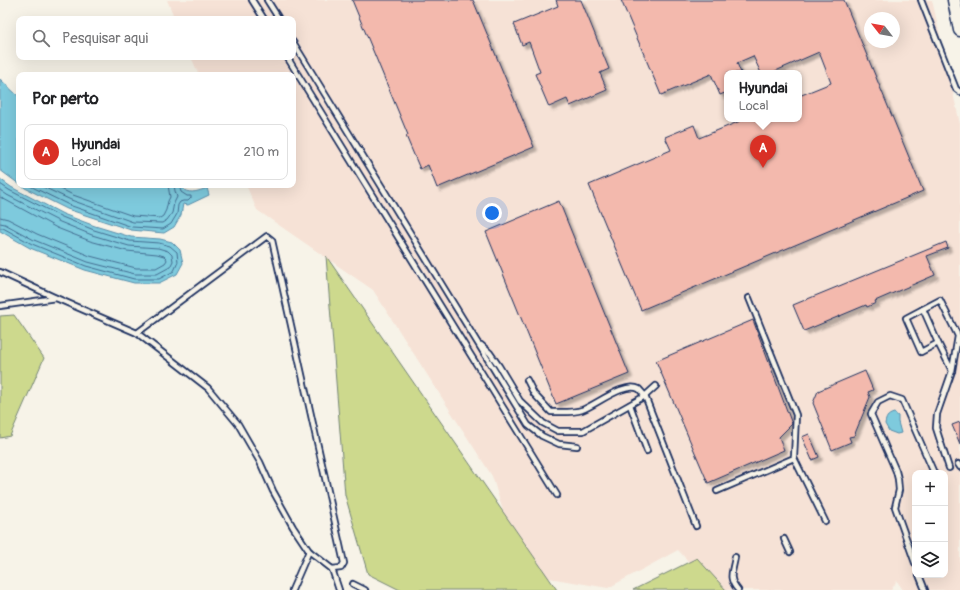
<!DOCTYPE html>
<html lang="pt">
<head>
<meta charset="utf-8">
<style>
	:root { --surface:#fff; --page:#f2f2f2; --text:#202124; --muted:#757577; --line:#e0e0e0; --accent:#d93025 }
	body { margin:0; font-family:Pangolin,sans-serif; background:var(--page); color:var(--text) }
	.controls { position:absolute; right:12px; bottom:12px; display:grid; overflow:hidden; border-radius:8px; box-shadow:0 4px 16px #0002 }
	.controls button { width:36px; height:36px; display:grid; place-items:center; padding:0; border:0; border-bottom:1px solid var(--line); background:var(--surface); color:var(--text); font:20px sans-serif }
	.compass { position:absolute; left:864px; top:12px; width:36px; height:36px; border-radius:50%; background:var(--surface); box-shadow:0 4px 16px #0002; rotate:301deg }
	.you { position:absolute; left:492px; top:213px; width:14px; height:14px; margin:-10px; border:3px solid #fff; border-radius:50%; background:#1a73e8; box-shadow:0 0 0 6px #1a73e833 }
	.badge { display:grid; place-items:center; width:26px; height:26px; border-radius:50%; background:var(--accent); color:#fff; font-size:13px; font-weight:700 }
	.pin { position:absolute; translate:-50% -33px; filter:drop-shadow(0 1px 2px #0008) }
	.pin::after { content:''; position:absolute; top:21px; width:14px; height:12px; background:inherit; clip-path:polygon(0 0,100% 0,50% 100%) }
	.popup { position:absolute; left:724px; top:70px; width:78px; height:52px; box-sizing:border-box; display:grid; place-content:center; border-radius:8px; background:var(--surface); filter:drop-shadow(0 1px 3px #0005); font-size:13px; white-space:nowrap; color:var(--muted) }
	.popup b { font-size:15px; color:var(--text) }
	.popup::after { content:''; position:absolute; left:50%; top:100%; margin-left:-8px; border:8px solid transparent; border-top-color:var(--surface) }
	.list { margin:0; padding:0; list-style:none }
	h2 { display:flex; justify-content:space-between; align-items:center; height:52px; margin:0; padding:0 16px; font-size:17px }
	h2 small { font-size:13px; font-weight:400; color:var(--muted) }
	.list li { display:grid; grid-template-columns:26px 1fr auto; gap:12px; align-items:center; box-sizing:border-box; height:56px; margin:0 8px 8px; padding:0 8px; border:1px solid var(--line); border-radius:8px }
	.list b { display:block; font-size:15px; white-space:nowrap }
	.list p { margin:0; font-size:13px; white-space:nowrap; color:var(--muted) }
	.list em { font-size:13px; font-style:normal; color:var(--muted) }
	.icon { flex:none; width:22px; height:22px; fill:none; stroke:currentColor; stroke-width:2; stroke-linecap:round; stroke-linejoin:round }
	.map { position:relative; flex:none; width:960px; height:590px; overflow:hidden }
	.search { position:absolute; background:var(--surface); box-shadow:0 4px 16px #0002; left:16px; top:16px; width:280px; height:44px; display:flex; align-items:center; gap:10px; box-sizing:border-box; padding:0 14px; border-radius:8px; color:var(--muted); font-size:15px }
	.panel { position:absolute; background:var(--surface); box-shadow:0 4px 16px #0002; left:16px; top:72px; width:280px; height:116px; border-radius:8px }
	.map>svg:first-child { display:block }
</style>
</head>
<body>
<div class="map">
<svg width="960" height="590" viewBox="0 0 960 590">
	<defs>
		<filter id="shadow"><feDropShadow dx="3.5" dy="3.5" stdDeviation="1" flood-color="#0004"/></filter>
	</defs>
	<rect width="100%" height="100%" fill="#f7f3e8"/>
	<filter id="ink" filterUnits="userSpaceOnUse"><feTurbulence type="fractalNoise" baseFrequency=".025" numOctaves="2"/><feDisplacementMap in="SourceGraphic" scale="8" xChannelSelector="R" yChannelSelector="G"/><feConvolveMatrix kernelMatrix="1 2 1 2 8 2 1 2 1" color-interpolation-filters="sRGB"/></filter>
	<g filter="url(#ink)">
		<!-- built -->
		<path fill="#f6e2d6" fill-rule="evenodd" d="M167 0H932L960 124V590H903L897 581 891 590H714L678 550 608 588 549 578 510 533 492 476 373 290 257 210 246 185H293V75H199L191 57H293V19H175ZM870 18H894V42H870ZM727 73H799V119H727ZM915 473H945V575H915Z"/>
		<!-- green -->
		<g fill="#cdd98d" stroke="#748476">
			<polygon points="326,256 557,590 400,590 368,574 345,495"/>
			<polygon points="14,315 44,358 10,436 0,438 0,316"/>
			<polygon points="697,558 726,590 633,590"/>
		</g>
		<!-- water -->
		<g fill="#7ecadd" stroke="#568caa">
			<polygon points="0,79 19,97 19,184 0,170"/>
			<polygon points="0,179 11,187 63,214 95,226 131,237 160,239 172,242 180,250 183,263 177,274 159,283 134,283 85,270 30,248 0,231"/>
			<path d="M21 185H183L184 190C191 194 199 191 207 188L209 195 188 205 183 204 181 215 174 227 164 233 131 230 67 209 25 188Z"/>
			<path d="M894 413 898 416V422L901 433 897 434 889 431 885 424C886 418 887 415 894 413Z"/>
		</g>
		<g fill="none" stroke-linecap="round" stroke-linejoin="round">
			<!-- shore -->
			<g stroke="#436d91" stroke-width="1">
				<polyline points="0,184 9,190 62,217 94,230 130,241 159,243 170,246 177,252 178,262 174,271 159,279 134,279 86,266 32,244 3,228 0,228"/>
				<polyline points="28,185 69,205 132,227 163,229 171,224 177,214 178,205 180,202 183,201 188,201 191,198 191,196 187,196 181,192 179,185"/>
				<polyline points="39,185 71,200 133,222 162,223 167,220 172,213 174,203 177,197 175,191 174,185"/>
				<polyline points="53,185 73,195 133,216 160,218 163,216 166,210 168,201 170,197 168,185"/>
				<polyline points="0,190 7,195 60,222 92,235 129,246 158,248 168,251 172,255 173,261 170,267 157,274 135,274 88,262 34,240 5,224 0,223"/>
				<polyline points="0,197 57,228 90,241 127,251 157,254 164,256 166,258 167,260 165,263 156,268 136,268 90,256 37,234 8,219 0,217"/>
			</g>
		</g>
		<!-- building -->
		<g fill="#f3b9ad" stroke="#1b2f5e" filter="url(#shadow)">
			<polygon points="352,0 473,0 534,147 437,188 428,165 420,169 406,136 408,135"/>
			<polygon points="556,0 581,0 609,69 600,73 607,90 570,106 567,99 549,107 535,74 540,72 529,42 522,45 514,24 558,6"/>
			<polygon points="621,0 844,0 923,191 641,310 589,185 671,150 665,137 694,125 699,138 745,119 799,119 799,96 831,83 819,52 771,73 761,73 753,56 737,63 741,73 727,73 727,92 720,95 711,74 661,95"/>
			<polygon points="559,201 629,374 556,404 486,232"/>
			<polygon points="946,242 948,248 927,256 935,275 875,301 876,303 867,307 866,305 804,331 793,305"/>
			<polygon points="753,320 792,424 779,437 784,450 708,483 656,361"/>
			<polygon points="865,371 873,390 868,392 870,397 854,436 849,437 851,442 832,450 813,403 818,391"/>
			<polygon points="960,422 960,444 952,425"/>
			<polygon points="809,434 819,457 812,460 802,437"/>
		</g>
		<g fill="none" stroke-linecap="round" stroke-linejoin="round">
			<defs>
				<g id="lane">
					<polyline points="252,0 264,19"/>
					<polyline points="267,0 279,19"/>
					<polyline points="921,0 956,89 960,92"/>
					<polyline points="293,42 528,425 542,436 559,444 577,446"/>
					<polyline points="287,57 557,495"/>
					<polygon points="267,236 272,240 344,563 341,568 332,569 309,551 293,527 273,491 260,462 238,424 208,388 137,333"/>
					<polyline points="0,272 56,298 0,306"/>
					<polyline points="56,298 137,333"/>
					<polyline points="923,309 938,343"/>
					<polyline points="481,345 490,353 499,366 520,401 543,423 558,431 583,431 645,396 656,386"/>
					<path d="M527 380 534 394 551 412C561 412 572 413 582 410 596 405 625 381 639 389 641 391 643 394 645 396L696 526"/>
					<polyline points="630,405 647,451"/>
					<polyline points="794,458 825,521"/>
					<polyline points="958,464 960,467"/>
					<polyline points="949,468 936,428 937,414 952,371 958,336 940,300 906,318 921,352 938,343 952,371"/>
					<polyline points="717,491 794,458 796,415 749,298"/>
					<polyline points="784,539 790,552"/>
					<path d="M735 557C733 572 727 577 738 590"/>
					<polyline points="915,563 895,507 899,490 898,479 896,471 871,414 878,402 890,396 902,400 934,473"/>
					<polyline points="332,569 339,590"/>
					<polyline points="919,575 925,590"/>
					<polyline points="353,584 365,590"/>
					<polyline points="292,590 309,551"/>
				</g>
				<polyline id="secondary" points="954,0 960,30"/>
			</defs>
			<!-- lane casing -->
			<use href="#lane" stroke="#1b2f5e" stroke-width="8"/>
			<!-- secondary casing -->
			<use href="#secondary" stroke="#1b2f5e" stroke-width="15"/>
			<!-- lane -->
			<use href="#lane" stroke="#f7f3e8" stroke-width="4.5"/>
			<!-- secondary -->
			<use href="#secondary" stroke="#f7f3e8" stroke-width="12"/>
		</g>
	</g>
</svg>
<div class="controls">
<button>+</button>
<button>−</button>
<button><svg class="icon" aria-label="layers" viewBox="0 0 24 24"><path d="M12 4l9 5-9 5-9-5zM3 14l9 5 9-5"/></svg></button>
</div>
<svg class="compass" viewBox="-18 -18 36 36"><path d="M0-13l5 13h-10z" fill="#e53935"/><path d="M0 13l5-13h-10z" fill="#757577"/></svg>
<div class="you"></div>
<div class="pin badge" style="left:763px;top:168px">A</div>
<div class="popup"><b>Hyundai</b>Local</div>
<div class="search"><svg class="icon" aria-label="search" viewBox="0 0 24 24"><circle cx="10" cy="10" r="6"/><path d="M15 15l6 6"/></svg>Pesquisar aqui</div>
<section class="panel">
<h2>Por perto<small></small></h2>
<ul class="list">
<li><span class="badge">A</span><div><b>Hyundai</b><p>Local</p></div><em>210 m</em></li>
</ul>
</section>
</div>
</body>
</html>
